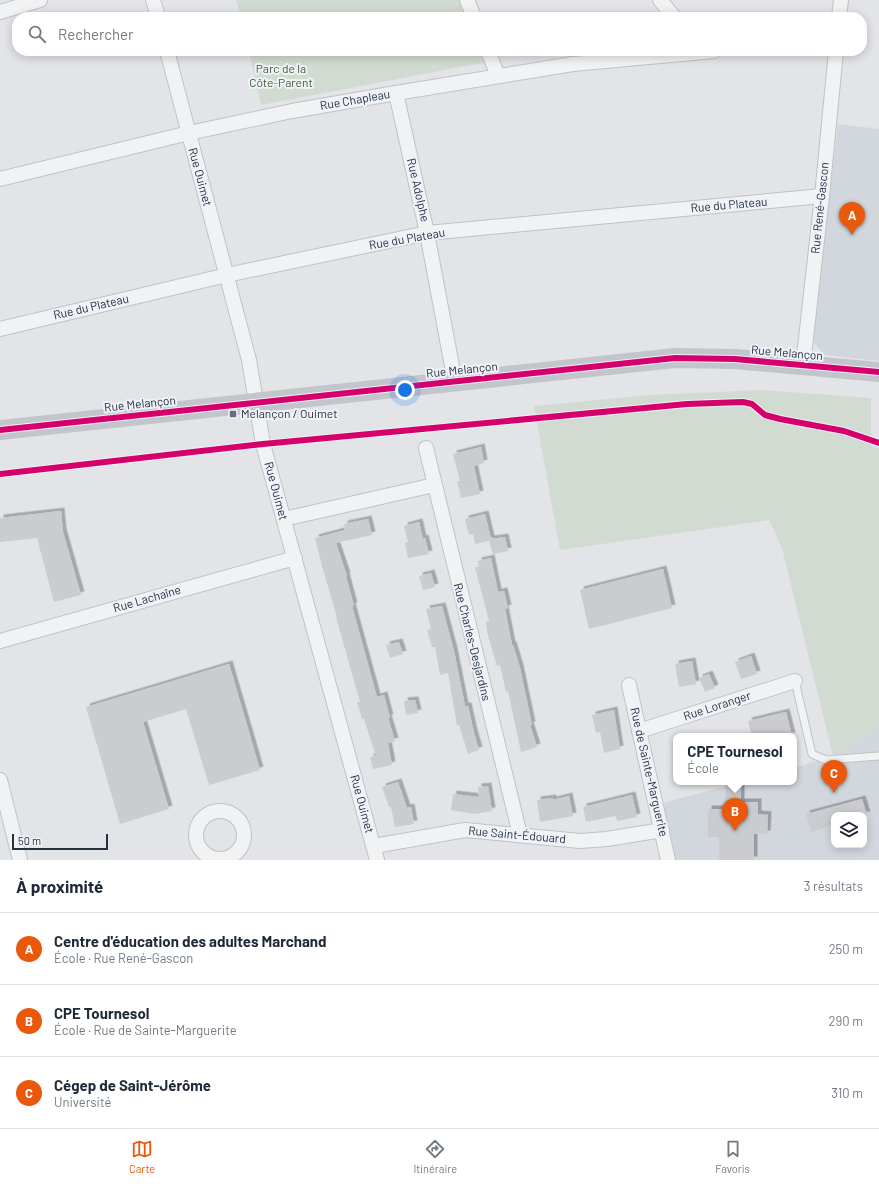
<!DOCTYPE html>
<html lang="fr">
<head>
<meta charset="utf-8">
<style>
	:root { --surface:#fff; --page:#f2f2f3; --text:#1f2937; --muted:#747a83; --line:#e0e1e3; --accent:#ea580c }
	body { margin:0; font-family:Barlow,sans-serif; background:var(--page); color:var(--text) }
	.controls { position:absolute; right:12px; bottom:12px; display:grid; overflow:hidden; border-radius:8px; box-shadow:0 2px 10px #0003 }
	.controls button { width:36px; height:36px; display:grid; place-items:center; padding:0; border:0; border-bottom:1px solid var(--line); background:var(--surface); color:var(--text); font:20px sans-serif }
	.scale { position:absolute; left:12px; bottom:10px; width:96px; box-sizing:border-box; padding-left:4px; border:2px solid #273042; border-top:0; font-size:11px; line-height:14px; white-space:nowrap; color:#273042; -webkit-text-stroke:3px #eff2f7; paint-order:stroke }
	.you { position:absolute; left:405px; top:390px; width:14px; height:14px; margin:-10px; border:3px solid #fff; border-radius:50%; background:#1a73e8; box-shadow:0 0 0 6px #1a73e833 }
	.badge { display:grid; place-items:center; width:26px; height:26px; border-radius:50%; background:var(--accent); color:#fff; font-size:13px; font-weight:700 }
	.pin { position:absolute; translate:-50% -33px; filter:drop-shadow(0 1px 2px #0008) }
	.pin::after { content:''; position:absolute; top:21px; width:14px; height:12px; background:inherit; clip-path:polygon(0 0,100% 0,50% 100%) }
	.popup { position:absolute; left:673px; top:733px; width:124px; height:52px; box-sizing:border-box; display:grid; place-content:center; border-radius:8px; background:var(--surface); filter:drop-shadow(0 1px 3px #0005); font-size:13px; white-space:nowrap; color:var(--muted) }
	.popup b { font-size:15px; color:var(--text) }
	.popup::after { content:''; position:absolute; left:50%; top:100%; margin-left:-8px; border:8px solid transparent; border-top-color:var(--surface) }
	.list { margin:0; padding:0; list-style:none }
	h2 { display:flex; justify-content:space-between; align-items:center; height:52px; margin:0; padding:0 16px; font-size:17px }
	h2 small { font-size:13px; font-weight:400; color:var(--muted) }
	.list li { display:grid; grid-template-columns:26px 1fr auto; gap:12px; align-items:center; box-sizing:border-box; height:72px; padding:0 16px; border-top:1px solid var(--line) }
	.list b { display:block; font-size:15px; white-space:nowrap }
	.list p { margin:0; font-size:13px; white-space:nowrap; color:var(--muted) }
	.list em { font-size:13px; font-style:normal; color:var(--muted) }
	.icon { flex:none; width:22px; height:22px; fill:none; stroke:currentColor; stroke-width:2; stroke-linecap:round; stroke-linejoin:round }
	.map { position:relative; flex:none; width:879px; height:860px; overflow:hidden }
	.search { position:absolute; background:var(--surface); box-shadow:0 2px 10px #0003; left:12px; right:12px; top:12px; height:44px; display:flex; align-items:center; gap:10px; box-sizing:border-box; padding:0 14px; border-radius:16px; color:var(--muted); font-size:15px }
	.sheet { height:268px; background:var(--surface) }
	nav { display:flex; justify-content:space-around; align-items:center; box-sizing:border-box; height:56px; border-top:1px solid var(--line); background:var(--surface); font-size:11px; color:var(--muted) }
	nav a { display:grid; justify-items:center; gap:2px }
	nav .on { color:var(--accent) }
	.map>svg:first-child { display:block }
</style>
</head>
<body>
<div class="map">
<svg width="879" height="860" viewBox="0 0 879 860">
	<defs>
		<filter id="shadow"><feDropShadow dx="3.5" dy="-3.5" stdDeviation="0" flood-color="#0004"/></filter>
	</defs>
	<rect width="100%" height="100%" fill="#e2e4e7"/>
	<!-- built -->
	<g fill="#d2d7de" fill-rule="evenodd">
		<polygon points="838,124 879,129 879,361 824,355 813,341"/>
		<path d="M879 726V860H675L662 803 742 782H794V768L833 756ZM834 815H864V845H834Z"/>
	</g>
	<!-- green -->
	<g fill="#d2dbd2">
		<polygon points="236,0 467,0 474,17 241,17"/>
		<polygon points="249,51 488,51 492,61 261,105"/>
		<polygon points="762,390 871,398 871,445 879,449 879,726 833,756 782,548 769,520 560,550 534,406 650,395"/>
	</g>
	<!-- building -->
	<g fill="#cacccf" filter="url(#shadow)">
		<polygon points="481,447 484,463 474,466 480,494 461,498 457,481 460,481 453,454"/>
		<polygon points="61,511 63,532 81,595 54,602 37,538 0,542 0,518"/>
		<polygon points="485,514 491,539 505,537 508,551 493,554 489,541 475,544 473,534 469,535 465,519"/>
		<polygon points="368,519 372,535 336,543 347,576 346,576 354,606 352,606 377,697 384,695 390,718 388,718 395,741 388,743 392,765 373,769 370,757 376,756 364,719 362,719 357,702 360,702 336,617 337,617 322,566 315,538 345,530 344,524"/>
		<polygon points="419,522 423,539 425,538 429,554 408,558 405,543 408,542 404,526"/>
		<polygon points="491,558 498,592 504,591 508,608 505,609 512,645 513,645 520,668 532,725 530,725 537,747 521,752 508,691 506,692 500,665 497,666 488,636 486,622 489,621 475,567 479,567 478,561"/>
		<polygon points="663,569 672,608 589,629 580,590"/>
		<polygon points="431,573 435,587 423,590 419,576"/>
		<polygon points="442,606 454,651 465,706 468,706 474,733 479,750 468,754 459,725 457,726 448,673 440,675 435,647 432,647 427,630 431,629 426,609"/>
		<polygon points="399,642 403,654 390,658 386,645"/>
		<polygon points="751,656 757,674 741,679 735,662"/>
		<polygon points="692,661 696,684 679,687 675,664"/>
		<polygon points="229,664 260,770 209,785 186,709 143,722 169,809 120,824 86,707"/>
		<polygon points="709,674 715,688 705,692 699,678"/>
		<polygon points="415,700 418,713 406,715 404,701"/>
		<polygon points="614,710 620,749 604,753 600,732 596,733 592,715"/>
		<polygon points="786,712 792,736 752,736 748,721"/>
		<polygon points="398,782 407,808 411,807 414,824 395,827 391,807 389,807 382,787"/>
		<polygon points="726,782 741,782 741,802 758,802 758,814 768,815 767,834 754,834 754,860 719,860 719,837 708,837 708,809 725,809"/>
		<polygon points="488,786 492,811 475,814 451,810 453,794 479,797 478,787"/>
		<polygon points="632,795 637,817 617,821 616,816 586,822 583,807"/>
		<polygon points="569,796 573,816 540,822 537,800 553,798 553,800"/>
		<polygon points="862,799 867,815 834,815 834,825 811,832 806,814"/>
	</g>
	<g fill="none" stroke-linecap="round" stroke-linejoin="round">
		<defs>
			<polyline id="lane" points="795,681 812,754 826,760 879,756"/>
			<g id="street">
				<polyline points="153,0 158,17"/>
				<polyline points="467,0 474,17"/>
				<polyline points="660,0 674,17"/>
				<polyline points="0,12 40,0"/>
				<polyline points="839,17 841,0"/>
				<polyline points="167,51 249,360 263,444 377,860"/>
				<polyline points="488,51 498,76"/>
				<polyline points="396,93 427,233 455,382"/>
				<polyline points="0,179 189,133 292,111 396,93 573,64 714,51"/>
				<polyline points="0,329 227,275 427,233 822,196"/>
				<polyline points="803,365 822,196 836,51"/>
				<polyline points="426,448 520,835"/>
				<polyline points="284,519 434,485"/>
				<polyline points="0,641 295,558"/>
				<polyline points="629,685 668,860"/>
				<polyline points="639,731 795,681"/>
				<polyline points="0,780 20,860"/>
				<circle cx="220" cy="835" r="24"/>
				<polyline points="374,846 465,830 580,841 607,839 662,830"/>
			</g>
		</defs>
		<!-- lane casing -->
		<use href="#lane" stroke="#c0c2c5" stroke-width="9"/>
		<!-- street casing -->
		<use href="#street" stroke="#c0c2c5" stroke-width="16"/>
		<!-- lane -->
		<use href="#lane" stroke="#f1f2f4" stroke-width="7"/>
		<!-- street -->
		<use href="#street" stroke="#f1f2f4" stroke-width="14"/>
		<!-- secondary -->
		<polyline stroke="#c2c5ca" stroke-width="20" points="0,430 675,358 735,359 879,372"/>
		<defs>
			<g id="cycleway">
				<polyline points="0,430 675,358 735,359 879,372"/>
				<polyline points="0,474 263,444 687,404 743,402 752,404 765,415 780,419 844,431 879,443"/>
			</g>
		</defs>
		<!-- cycleway casing -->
		<use href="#cycleway" stroke="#eff2f7" stroke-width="8"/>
		<!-- cycleway -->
		<use href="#cycleway" stroke="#d6006c" stroke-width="6"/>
	</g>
	<!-- markers -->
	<rect fill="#686f7c" stroke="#eff2f7" stroke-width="1.5" x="229" y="410" width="8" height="8" rx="2"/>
	<g text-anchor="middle" stroke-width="4" stroke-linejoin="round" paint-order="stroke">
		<!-- park labels -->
		<g font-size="12" fill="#3a5f33" stroke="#eff2f7">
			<text x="281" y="73">Parc de la<tspan x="281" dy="14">Côte-Parent</tspan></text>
		</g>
		<!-- street labels -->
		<g font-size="12" fill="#273042" stroke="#eff2f7">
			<text transform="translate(355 100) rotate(-10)" y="4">Rue Chapleau</text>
			<text transform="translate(200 177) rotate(75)" y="4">Rue Ouimet</text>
			<text transform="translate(418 190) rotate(77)" y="4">Rue Adolphe</text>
			<text transform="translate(729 205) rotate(-5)" y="4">Rue du Plateau</text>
			<text transform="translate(820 208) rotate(-84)" y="4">Rue René-Gascon</text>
			<text transform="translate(407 239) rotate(-10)" y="4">Rue du Plateau</text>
			<text transform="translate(91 307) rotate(-13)" y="4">Rue du Plateau</text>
			<text transform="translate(787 353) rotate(5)" y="4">Rue Melançon</text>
			<text transform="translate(462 370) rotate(-6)" y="4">Rue Melançon</text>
			<text transform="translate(140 404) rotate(-6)" y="4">Rue Melançon</text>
			<text transform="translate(276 491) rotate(75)" y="4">Rue Ouimet</text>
			<text transform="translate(147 599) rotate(-16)" y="4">Rue Lachaîne</text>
			<text transform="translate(472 642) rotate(76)" y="4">Rue Charles-Desjardins</text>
			<text transform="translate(717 706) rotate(-18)" y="4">Rue Loranger</text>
			<text transform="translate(649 772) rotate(77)" y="4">Rue de Sainte-Marguerite</text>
			<text transform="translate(362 804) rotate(75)" y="4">Rue Ouimet</text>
			<text transform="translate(517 835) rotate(5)" y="4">Rue Saint-Édouard</text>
		</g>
		<!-- poi labels -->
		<g font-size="12" fill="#273042" stroke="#eff2f7" text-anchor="start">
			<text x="241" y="418">Melançon / Ouimet</text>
		</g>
	</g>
</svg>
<div class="controls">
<button><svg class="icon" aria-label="layers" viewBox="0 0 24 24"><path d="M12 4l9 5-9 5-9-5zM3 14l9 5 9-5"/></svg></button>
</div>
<div class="scale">50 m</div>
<div class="you"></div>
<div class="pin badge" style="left:852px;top:235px">A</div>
<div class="pin badge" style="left:735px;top:831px">B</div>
<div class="popup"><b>CPE Tournesol</b>École</div>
<div class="pin badge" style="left:834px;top:793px">C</div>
<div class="search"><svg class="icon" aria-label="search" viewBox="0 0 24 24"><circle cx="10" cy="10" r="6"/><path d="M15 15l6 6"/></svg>Rechercher</div>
</div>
<section class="sheet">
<h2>À proximité<small>3 résultats</small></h2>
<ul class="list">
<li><span class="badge">A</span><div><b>Centre d'éducation des adultes Marchand</b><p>École · Rue René-Gascon</p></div><em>250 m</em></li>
<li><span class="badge">B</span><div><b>CPE Tournesol</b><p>École · Rue de Sainte-Marguerite</p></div><em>290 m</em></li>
<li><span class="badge">C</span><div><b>Cégep de Saint-Jérôme</b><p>Université</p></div><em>310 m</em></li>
</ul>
</section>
<nav>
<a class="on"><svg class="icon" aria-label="map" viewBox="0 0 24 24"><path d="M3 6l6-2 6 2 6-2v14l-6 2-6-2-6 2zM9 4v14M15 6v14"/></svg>Carte</a>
<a><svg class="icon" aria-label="directions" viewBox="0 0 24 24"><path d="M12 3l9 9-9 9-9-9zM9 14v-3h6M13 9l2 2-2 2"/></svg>Itinéraire</a>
<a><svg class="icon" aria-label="saved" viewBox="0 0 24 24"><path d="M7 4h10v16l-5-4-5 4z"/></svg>Favoris</a>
</nav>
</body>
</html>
